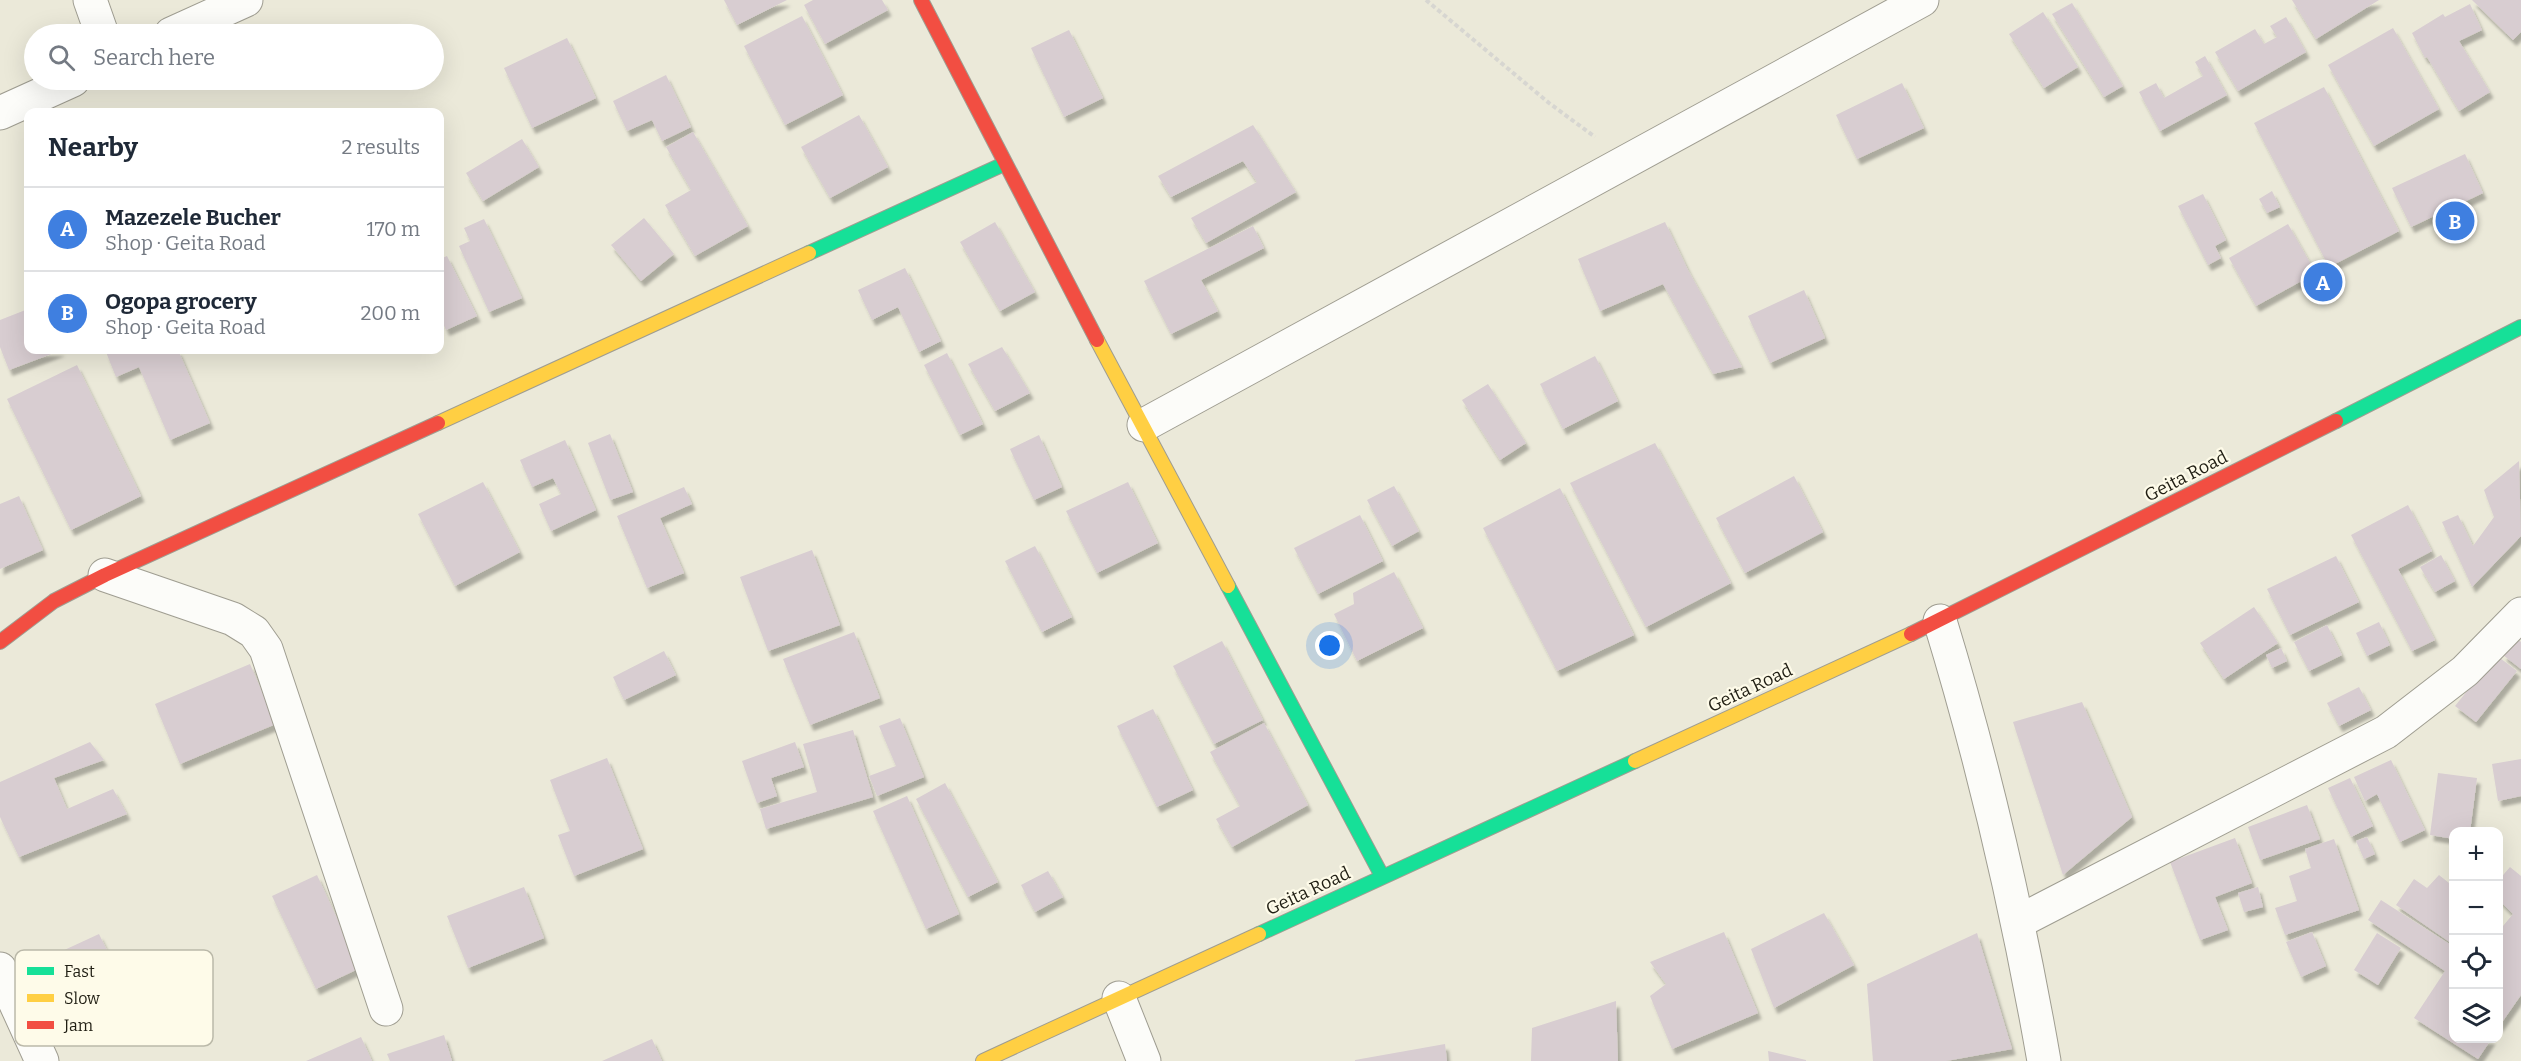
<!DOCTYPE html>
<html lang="en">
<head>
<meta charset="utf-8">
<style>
	:root { --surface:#fff; --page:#f6f6f7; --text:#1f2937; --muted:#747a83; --line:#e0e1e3; --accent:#111827 }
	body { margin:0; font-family:Bitter,serif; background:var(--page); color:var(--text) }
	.controls { position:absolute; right:18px; bottom:18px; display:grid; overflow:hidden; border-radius:12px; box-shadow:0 6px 24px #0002 }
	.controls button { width:54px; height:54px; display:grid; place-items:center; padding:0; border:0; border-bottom:2px solid var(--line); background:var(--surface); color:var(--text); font:30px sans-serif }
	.you { position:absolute; left:1330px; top:646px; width:21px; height:21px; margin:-15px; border:4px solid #fff; border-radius:50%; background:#1a73e8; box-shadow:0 0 0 9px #1a73e833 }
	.badge { display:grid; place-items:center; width:39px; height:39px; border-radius:50%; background:var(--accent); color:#fff; font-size:20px; font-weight:700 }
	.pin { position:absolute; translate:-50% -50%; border:3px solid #fff; box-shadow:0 2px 6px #0006 }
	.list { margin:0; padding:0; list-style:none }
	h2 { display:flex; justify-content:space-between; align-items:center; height:78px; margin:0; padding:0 24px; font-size:26px }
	h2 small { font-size:20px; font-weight:400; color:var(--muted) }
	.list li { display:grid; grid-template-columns:39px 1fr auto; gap:18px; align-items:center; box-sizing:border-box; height:84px; padding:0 24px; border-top:2px solid var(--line) }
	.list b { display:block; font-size:22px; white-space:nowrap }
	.list p { margin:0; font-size:20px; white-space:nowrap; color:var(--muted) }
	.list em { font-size:20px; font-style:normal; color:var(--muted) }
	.icon { flex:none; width:33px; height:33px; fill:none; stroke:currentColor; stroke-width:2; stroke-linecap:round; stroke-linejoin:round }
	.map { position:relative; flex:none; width:2521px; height:1061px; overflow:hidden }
	.search { position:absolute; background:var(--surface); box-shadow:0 6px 24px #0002; left:24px; top:24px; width:420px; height:66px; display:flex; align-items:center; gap:15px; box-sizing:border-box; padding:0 21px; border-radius:33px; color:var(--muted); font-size:22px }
	.panel { position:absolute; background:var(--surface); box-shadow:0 6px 24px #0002; left:24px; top:108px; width:420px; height:246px; border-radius:12px }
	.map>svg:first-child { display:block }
</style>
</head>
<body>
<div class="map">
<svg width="2521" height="1061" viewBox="0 0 2521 1061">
	<defs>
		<filter id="shadow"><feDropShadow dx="3.5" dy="6" stdDeviation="1.5" flood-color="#0004"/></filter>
	</defs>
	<rect width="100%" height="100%" fill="#ebe9d9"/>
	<!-- building -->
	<g fill="#d8cdd1" filter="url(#shadow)">
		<polygon points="724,0 787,0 737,25"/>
		<polygon points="813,0 882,0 888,10 825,44 804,5"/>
		<polygon points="2292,0 2379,0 2316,39"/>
		<polygon points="2472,0 2521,0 2521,32 2513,40"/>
		<polygon points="2072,3 2123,86 2104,97 2052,14"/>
		<polygon points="2470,4 2482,30 2459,41 2490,92 2459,111 2427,57 2425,58 2412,33 2443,14 2445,17"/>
		<polygon points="2043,12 2078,67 2044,88 2009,34"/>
		<polygon points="802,16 843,95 785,125 744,46"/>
		<polygon points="2286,17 2306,52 2238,91 2215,52 2255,29 2264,44 2277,37 2270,26"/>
		<polygon points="2393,28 2439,109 2374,146 2328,65"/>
		<polygon points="1069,30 1103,98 1064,117 1031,48"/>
		<polygon points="567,38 596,98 532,128 504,68"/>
		<polygon points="2205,56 2227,95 2160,131 2139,92 2156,83 2164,98 2203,76 2195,62"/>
		<polygon points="666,75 691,127 662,141 652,120 627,131 613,101"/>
		<polygon points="1902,83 1924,128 1857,159 1836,115"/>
		<polygon points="2324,87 2399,231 2329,267 2254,123"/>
		<polygon points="859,115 888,167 830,198 801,147"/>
		<polygon points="1253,125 1296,192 1206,243 1191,218 1257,182 1243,161 1171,197 1158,176"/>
		<polygon points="693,132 748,226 695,256 665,205 691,190 666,147"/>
		<polygon points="522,139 539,167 483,201 466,173"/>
		<polygon points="2465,154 2483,193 2411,227 2392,188"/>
		<polygon points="2272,191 2280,207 2267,213 2259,199"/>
		<polygon points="2203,194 2226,240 2215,246 2221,258 2208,265 2178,206"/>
		<polygon points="644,218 674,254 641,281 611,245"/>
		<polygon points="484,219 522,298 489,312 459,246 470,241 464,228"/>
		<polygon points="995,222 1035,292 1000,311 960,242"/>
		<polygon points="1665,222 1688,270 1742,367 1713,374 1663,284 1600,311 1578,259"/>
		<polygon points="2288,224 2316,273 2256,306 2229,258"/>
		<polygon points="1253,226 1264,248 1201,280 1218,311 1171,334 1144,281"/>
		<polygon points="447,256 477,316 446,330 440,316 440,259"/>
		<polygon points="905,268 941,341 919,352 898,307 872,320 858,290"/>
		<polygon points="1804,290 1825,338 1770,363 1748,316"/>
		<polygon points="28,309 28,350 62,350 9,370 0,347 0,320"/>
		<polygon points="1002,347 1030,393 995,411 968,364"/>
		<polygon points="111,350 178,350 210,423 170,440 139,367 116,377 106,352"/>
		<polygon points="947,353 983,424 960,435 924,365"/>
		<polygon points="1595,356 1618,401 1563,429 1540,384"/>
		<polygon points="77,365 141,496 71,530 7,399"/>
		<polygon points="1488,384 1526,443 1500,460 1462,400"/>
		<polygon points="610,434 633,492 610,500 588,443"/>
		<polygon points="1039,435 1062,487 1034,500 1010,449"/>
		<polygon points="565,440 596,510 551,531 539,504 561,494 553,478 532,487 520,460"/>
		<polygon points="1655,443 1731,583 1646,627 1570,483"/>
		<polygon points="2519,461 2521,536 2472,587 2442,522 2458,515 2473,546 2494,517 2484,490"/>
		<polygon points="1794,476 1823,532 1745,573 1716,518"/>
		<polygon points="483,482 520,552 455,586 418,514"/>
		<polygon points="1128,482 1158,543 1097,573 1066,511"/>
		<polygon points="1394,486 1419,531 1392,546 1367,500"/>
		<polygon points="684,487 692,504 660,518 684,573 647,588 617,516"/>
		<polygon points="1560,488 1634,635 1557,671 1483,528"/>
		<polygon points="19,496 43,550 0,569 0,504"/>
		<polygon points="2408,505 2432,551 2398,569 2435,640 2412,651 2351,535"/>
		<polygon points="1360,515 1383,561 1318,594 1294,548"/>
		<polygon points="1035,546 1072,617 1042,632 1005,561"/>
		<polygon points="812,550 840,625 768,651 740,577"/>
		<polygon points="2441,555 2455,581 2435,592 2420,567"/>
		<polygon points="2336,556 2359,602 2290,635 2267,589"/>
		<polygon points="1394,572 1423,628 1357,661 1334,614 1354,604 1353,593"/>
		<polygon points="2254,607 2278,643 2224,679 2200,643"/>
		<polygon points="2379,622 2390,645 2367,656 2356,633"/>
		<polygon points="2327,625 2342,655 2309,671 2294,642"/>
		<polygon points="854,632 880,698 810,725 783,659"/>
		<polygon points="2516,638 2521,642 2521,669 2503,655"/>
		<polygon points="1222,641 1263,720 1214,744 1173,666"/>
		<polygon points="2281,648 2287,661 2272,668 2266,655"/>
		<polygon points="664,651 676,675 624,700 613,677"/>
		<polygon points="2496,655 2517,671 2476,722 2455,706"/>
		<polygon points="250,664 276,724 180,764 155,704"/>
		<polygon points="2359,687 2371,710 2339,726 2327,703"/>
		<polygon points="2082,702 2132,817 2063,875 2013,722"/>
		<polygon points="1153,709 1193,790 1157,807 1117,726"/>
		<polygon points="900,718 924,777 877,796 869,776 896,766 879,726"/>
		<polygon points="1264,723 1308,805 1232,847 1216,819 1240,806 1210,752"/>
		<polygon points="853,730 873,797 766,829 760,809 817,792 803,744"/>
		<polygon points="90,742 104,760 54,778 67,809 113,789 127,814 19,857 0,817 0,782"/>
		<polygon points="795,742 804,767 771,778 777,796 757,803 742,761"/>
		<polygon points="607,758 643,849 574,876 558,835 570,831 550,780"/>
		<polygon points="2521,759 2521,796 2498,801 2492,764"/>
		<polygon points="2391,760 2425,830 2400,842 2377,794 2365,801 2354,777"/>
		<polygon points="2438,773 2477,778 2470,832 2454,832 2454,839 2430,835"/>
		<polygon points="2350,778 2373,826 2351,837 2328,788"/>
		<polygon points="945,783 998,882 968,897 916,799"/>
		<polygon points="907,796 959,914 926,929 873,811"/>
		<polygon points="2307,805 2320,839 2260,860 2248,827"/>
		<polygon points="2367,837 2375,854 2364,859 2356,841"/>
		<polygon points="2235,838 2252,883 2215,897 2228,930 2200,940 2170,862"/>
		<polygon points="2334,839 2359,910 2285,935 2275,908 2297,901 2289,876 2311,868 2305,849"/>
		<polygon points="2510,867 2521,876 2521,995 2498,1028 2498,932 2513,914 2498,899 2498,881"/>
		<polygon points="1048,871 1063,897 1035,912 1021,885"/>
		<polygon points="317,875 360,968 316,989 272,896"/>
		<polygon points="2439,875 2454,887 2454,945 2396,905 2414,879 2427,888"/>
		<polygon points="524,887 544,938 468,968 447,916"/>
		<polygon points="2258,887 2263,907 2244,912 2238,893"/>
		<polygon points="2381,900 2454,947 2454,1038 2492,1038 2478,1059 2414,1018 2445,971 2368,920"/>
		<polygon points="1824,913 1854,965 1774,1008 1751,949"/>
		<polygon points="1724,932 1758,1013 1672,1049 1650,996 1666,984 1650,962"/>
		<polygon points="2312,932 2326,966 2301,977 2286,942"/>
		<polygon points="1977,933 2012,1049 1946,1061 1873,1061 1867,984"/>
		<polygon points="2377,933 2401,948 2378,985 2354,970"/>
		<polygon points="99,934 137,1012 98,1030 60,952"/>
		<polygon points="1616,1001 1618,1061 1531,1061 1532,1028"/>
		<polygon points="444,1035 452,1061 390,1061 387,1054"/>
		<polygon points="361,1037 372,1061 306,1061"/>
		<polygon points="652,1039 662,1061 602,1061"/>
		<polygon points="1445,1044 1447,1061 1355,1061 1355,1060"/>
		<polygon points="1768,1051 1806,1060 1806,1061 1769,1061"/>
	</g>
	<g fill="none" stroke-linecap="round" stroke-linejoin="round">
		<defs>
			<g id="street">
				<polyline points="90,0 102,34"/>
				<polyline points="171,34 246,0"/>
				<polyline points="0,113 73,80"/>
				<polyline points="1144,425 1922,0"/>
				<polyline points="105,575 233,619 254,632 266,649 386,1009"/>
				<path d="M1940 621C1984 765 2018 912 2044 1061"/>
				<polyline points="2018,922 2386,732 2465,671 2521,614"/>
				<polyline points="0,969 42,1061"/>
				<polyline points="1119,998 1144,1061"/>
			</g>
			<g id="fast">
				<polyline points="809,253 1004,164"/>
				<polyline points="2336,421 2521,327"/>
				<polyline points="1228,586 1382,876"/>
				<polyline points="1259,934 1635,761"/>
			</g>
			<g id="slow">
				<polyline points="1097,340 1228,586"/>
				<polyline points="438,423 809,253"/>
				<polyline points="1635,761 1911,634"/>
				<polyline points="983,1061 1259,934"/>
			</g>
			<g id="jam">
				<polyline points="921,0 1097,340"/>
				<polyline points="1911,634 2336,421"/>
				<polyline points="0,642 54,601 105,575 438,423"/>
			</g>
		</defs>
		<!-- street casing -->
		<use href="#street" stroke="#9f9d91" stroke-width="35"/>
		<!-- fast casing -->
		<use href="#fast" stroke="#9f9d91" stroke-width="16"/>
		<!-- slow casing -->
		<use href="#slow" stroke="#9f9d91" stroke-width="16"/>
		<!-- jam casing -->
		<use href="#jam" stroke="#9f9d91" stroke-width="16"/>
		<!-- path -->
		<polyline stroke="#d7d6d1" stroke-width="4" stroke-dasharray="4.5 3" stroke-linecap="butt" points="1426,0 1549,103 1595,137"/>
		<!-- street -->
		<use href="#street" stroke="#fcfcf9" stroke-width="33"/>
		<!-- fast -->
		<use href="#fast" stroke="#16e098" stroke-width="14"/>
		<!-- slow -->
		<use href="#slow" stroke="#ffcf43" stroke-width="14"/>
		<!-- jam -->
		<use href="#jam" stroke="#f24e42" stroke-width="14"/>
	</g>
	<g text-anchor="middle" stroke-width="4.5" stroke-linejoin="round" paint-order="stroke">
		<!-- street labels -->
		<g font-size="18" fill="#201e13" stroke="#fefbe9">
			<text transform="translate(2186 476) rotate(-27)" y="6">Geita Road</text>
			<text transform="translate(1750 688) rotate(-25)" y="6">Geita Road</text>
			<text transform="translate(1308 891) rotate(-25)" y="6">Geita Road</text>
		</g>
	</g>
	<!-- legend -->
	<rect x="15" y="950" width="198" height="96" rx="9" fill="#fefbe9" stroke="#bbb9a9" stroke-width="1.5"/>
	<rect x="27" y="967" width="27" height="8" fill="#16e098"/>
	<rect x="27" y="994" width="27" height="8" fill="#ffcf43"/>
	<rect x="27" y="1021" width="27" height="8" fill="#f24e42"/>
	<g font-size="16" fill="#201e13">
		<text x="64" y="977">Fast</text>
		<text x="64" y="1004">Slow</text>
		<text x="64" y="1031">Jam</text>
	</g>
</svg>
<div class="controls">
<button>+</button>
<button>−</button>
<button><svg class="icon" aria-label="locate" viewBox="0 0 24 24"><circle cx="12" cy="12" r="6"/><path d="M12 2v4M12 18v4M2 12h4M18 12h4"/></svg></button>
<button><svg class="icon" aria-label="layers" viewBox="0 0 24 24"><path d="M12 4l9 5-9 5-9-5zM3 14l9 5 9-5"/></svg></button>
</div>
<div class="you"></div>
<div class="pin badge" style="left:2323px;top:282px;background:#3f7fe0">A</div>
<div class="pin badge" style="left:2455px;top:221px;background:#3f7fe0">B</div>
<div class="search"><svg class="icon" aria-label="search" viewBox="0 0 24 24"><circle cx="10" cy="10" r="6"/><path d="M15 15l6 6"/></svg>Search here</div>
<section class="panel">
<h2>Nearby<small>2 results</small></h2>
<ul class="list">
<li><span class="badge" style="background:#3f7fe0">A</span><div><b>Mazezele Bucher</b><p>Shop · Geita Road</p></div><em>170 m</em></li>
<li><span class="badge" style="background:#3f7fe0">B</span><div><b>Ogopa grocery</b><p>Shop · Geita Road</p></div><em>200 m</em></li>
</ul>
</section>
</div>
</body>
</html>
